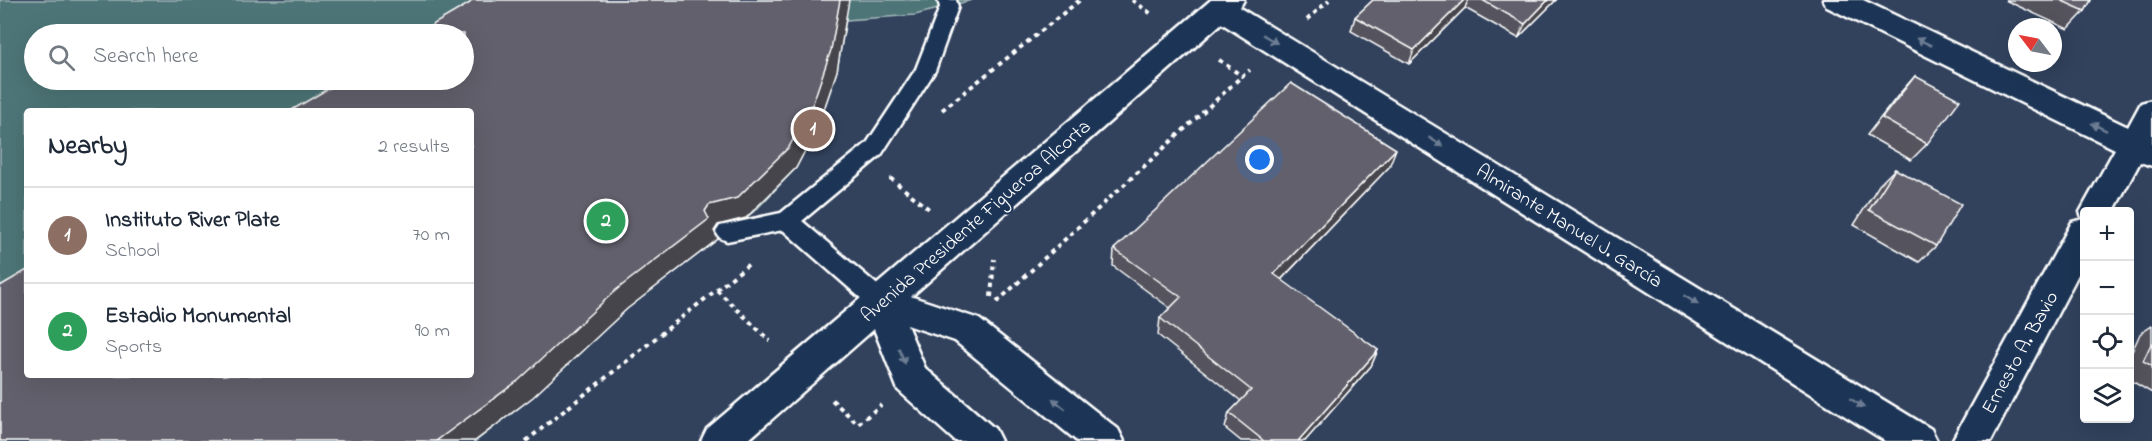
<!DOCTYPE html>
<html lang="en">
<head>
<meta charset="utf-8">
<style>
	:root { --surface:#fff; --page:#f6f6f7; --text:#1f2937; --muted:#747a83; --line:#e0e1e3; --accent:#845c67 }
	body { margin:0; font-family:"Indie Flower",sans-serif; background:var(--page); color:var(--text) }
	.controls { position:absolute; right:18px; bottom:18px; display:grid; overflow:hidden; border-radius:6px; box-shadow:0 6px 24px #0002 }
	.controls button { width:54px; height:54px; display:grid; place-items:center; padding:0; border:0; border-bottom:2px solid var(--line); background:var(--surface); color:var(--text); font:30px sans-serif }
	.compass { position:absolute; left:2008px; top:18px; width:54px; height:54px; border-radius:50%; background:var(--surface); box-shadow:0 6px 24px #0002; rotate:302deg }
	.you { position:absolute; left:1260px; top:160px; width:21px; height:21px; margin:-15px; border:4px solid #fff; border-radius:50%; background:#1a73e8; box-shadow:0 0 0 9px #1a73e833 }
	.badge { display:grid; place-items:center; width:39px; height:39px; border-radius:50%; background:var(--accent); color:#fff; font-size:20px; font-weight:700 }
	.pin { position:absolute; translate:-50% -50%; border:3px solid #fff; box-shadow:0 2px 6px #0006 }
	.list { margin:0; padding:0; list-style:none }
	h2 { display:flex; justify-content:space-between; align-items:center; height:78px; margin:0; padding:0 24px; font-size:26px }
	h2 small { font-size:20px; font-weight:400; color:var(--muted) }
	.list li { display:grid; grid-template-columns:39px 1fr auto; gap:18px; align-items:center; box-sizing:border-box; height:96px; padding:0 24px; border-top:2px solid var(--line) }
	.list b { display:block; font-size:22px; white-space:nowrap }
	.list p { margin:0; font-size:20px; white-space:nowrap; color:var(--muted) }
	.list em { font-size:20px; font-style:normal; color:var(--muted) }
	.icon { flex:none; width:33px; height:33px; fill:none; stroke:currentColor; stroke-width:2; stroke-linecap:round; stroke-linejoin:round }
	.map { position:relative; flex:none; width:2152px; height:441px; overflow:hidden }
	.search { position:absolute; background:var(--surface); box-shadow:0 6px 24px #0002; left:24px; top:24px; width:450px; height:66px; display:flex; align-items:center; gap:15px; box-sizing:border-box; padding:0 21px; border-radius:33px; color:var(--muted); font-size:22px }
	.panel { position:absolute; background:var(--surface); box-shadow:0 6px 24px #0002; left:24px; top:108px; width:450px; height:270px; border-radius:6px }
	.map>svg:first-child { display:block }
</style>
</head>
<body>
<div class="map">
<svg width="2152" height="441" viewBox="0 0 2152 441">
	<rect width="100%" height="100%" fill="#32425d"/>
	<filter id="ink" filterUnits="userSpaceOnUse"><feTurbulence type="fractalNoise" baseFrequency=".0167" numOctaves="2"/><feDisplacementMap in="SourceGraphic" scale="12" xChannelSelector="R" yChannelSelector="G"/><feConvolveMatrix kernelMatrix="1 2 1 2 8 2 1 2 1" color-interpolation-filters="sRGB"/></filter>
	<g filter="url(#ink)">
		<!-- green -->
		<path fill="#4d7477" stroke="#a6babb" stroke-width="1.5" fill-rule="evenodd" d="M0 0H972L915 15 846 20 837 71 819 124 796 168 756 210 627 309 533 397 476 441H0ZM34 34H464V80H34ZM27 111H471V375H27Z"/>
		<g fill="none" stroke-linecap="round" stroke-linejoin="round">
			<defs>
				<polygon id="lane" points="938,0 956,0 958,7 935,71 881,155 802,221 888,294 891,301 888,308 880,311 872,308 783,230 727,241 720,238 716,232 720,226 781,213 867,143 916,69 940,7"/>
				<g id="street">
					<polygon points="1215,0 1230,2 1931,429 1937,441 1885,441 1210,16 1205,9 1210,2"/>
					<polygon points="1823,0 1863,0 2128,127 2141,103 2152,100 2152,166 2140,162 2113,212 2084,212 2084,263 1991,441 1952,441 2072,222 2083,219 2080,212 2115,149 1827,7"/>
					<polygon points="880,286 979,319 1118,429 1124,441 1077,441 955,341 907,325 925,368 995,429 1001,441 955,441 898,390 863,301 868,290"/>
				</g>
				<polygon id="secondary" points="1211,0 1244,0 1240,7 747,441 701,441 707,429"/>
			</defs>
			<!-- lane casing -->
			<use href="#lane" stroke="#fff" stroke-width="5"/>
			<!-- street casing -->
			<use href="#street" stroke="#fff" stroke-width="5"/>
			<!-- secondary casing -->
			<use href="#secondary" stroke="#fff" stroke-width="5"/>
			<!-- path -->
			<g stroke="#fff" stroke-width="4" stroke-dasharray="4.5 4.5" stroke-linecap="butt">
				<polyline points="1132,0 1153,15"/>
				<polyline points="1307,20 1329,0"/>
				<polyline points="1219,60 1242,76 1250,70"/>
				<polyline points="942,110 1080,0"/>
				<polyline points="890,178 929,209"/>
				<polyline points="717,290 770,341"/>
				<polyline points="991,297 994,259"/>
				<polyline points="997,302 1242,76"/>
				<polyline points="832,400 858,424 881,405"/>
				<polyline points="526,441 749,264"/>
			</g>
			<!-- lane -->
			<use href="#lane" fill="#1d3557" fill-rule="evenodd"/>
			<!-- street -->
			<use href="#street" fill="#1d3557" fill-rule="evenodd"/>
			<!-- secondary -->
			<use href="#secondary" fill="#1d3557" fill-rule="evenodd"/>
		</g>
		<!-- wall -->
		<g fill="#54535d" stroke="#fff" stroke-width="1.5">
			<polygon points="1373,0 1556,0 1518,38 1465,8 1409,64 1351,31 1355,17"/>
			<polygon points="2005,0 2091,0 2085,11 2068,29"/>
			<polygon points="1915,76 1927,144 1911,160 1867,135 1900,93"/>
			<polygon points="1389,167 1281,280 1378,350 1371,366 1305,441 1241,441 1225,428 1229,413 1241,401 1158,335 1160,318 1170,308 1113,266 1114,249"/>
			<polygon points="1895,169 1936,246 1919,262 1854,225 1879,185"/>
			<polygon points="2152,326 2152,393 2130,380 2130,356 2140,334"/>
		</g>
		<!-- shaded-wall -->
		<g fill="#45444c" stroke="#fff" stroke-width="1.5">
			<polygon points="840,0 849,0 837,71 819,124 796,168 746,218 718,225 714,231 718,239 627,309 533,397 475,441 436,441 616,290 705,211"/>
			<polygon points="1464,0 1468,0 1465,8 1409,64 1414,50"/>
			<polygon points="1548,0 1556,0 1518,38 1525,24"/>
			<polygon points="1396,149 1389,167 1269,292 1274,274"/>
			<polygon points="1378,350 1371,366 1305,441 1298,441"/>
		</g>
		<!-- building -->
		<g fill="#62616c" stroke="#fff" stroke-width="1.5">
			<polygon points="472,0 840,0 831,50 813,103 789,147 737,198 709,205 705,211 709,219 616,290 519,380 436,441 0,441 0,286 27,270 27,375 471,375 471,111 290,111 343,80 464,80 464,34 417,34 470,3"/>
			<polygon points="1373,0 1464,0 1414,50 1355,17"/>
			<polygon points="1482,0 1548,0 1525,24"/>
			<polygon points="2060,0 2091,0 2085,11"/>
			<polygon points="1915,76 1960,100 1927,144 1882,118"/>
			<polygon points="1291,83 1396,149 1274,274 1378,350 1298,441 1264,441 1229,413 1251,390 1160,318 1181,297 1114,249"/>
			<polygon points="1895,169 1961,204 1936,246 1869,210"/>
			<polygon points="2152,342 2152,366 2143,361"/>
		</g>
		<!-- one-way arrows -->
		<defs><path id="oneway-solid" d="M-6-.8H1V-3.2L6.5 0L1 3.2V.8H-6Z" transform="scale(1.5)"/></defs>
		<g fill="#6c7c92">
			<use href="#oneway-solid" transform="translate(1270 39) rotate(31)"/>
			<use href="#oneway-solid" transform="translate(1924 42) rotate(-154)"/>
			<use href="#oneway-solid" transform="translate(2099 127) rotate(-154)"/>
			<use href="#oneway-solid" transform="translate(1436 142) rotate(32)"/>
			<use href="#oneway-solid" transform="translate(1691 300) rotate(32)"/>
			<use href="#oneway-solid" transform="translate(902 356) rotate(68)"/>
			<use href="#oneway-solid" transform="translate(1857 403) rotate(32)"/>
			<use href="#oneway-solid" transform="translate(1059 404) rotate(-141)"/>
		</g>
	</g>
	<g text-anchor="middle" stroke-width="4.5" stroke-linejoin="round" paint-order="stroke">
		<!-- street labels -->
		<g font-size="20" fill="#fff" stroke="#1d3557">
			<text transform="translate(975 220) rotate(-41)" y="7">Avenida Presidente Figueroa Alcorta</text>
			<text transform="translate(1570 225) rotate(32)" y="7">Almirante Manuel J. García</text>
			<text transform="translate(2019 352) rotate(-61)" y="7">Ernesto A. Bavio</text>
		</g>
	</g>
</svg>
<div class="controls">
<button>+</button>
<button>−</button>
<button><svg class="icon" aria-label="locate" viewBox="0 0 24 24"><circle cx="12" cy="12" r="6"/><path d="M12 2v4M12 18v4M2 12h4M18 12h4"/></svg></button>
<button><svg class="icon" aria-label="layers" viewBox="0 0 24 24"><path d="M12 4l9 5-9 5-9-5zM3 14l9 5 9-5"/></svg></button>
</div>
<svg class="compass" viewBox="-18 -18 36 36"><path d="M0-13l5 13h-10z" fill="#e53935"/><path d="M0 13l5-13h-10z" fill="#747a83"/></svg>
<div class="you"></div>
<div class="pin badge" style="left:813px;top:129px;background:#8d6e63">1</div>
<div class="pin badge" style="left:606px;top:221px;background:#2e9e5b">2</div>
<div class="search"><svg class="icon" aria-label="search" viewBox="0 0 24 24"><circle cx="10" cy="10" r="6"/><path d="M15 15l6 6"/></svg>Search here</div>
<section class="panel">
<h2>Nearby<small>2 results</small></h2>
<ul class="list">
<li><span class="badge" style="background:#8d6e63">1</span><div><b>Instituto River Plate</b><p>School</p></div><em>70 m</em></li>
<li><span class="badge" style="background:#2e9e5b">2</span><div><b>Estadio Monumental</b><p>Sports</p></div><em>90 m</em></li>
</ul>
</section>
</div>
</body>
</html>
